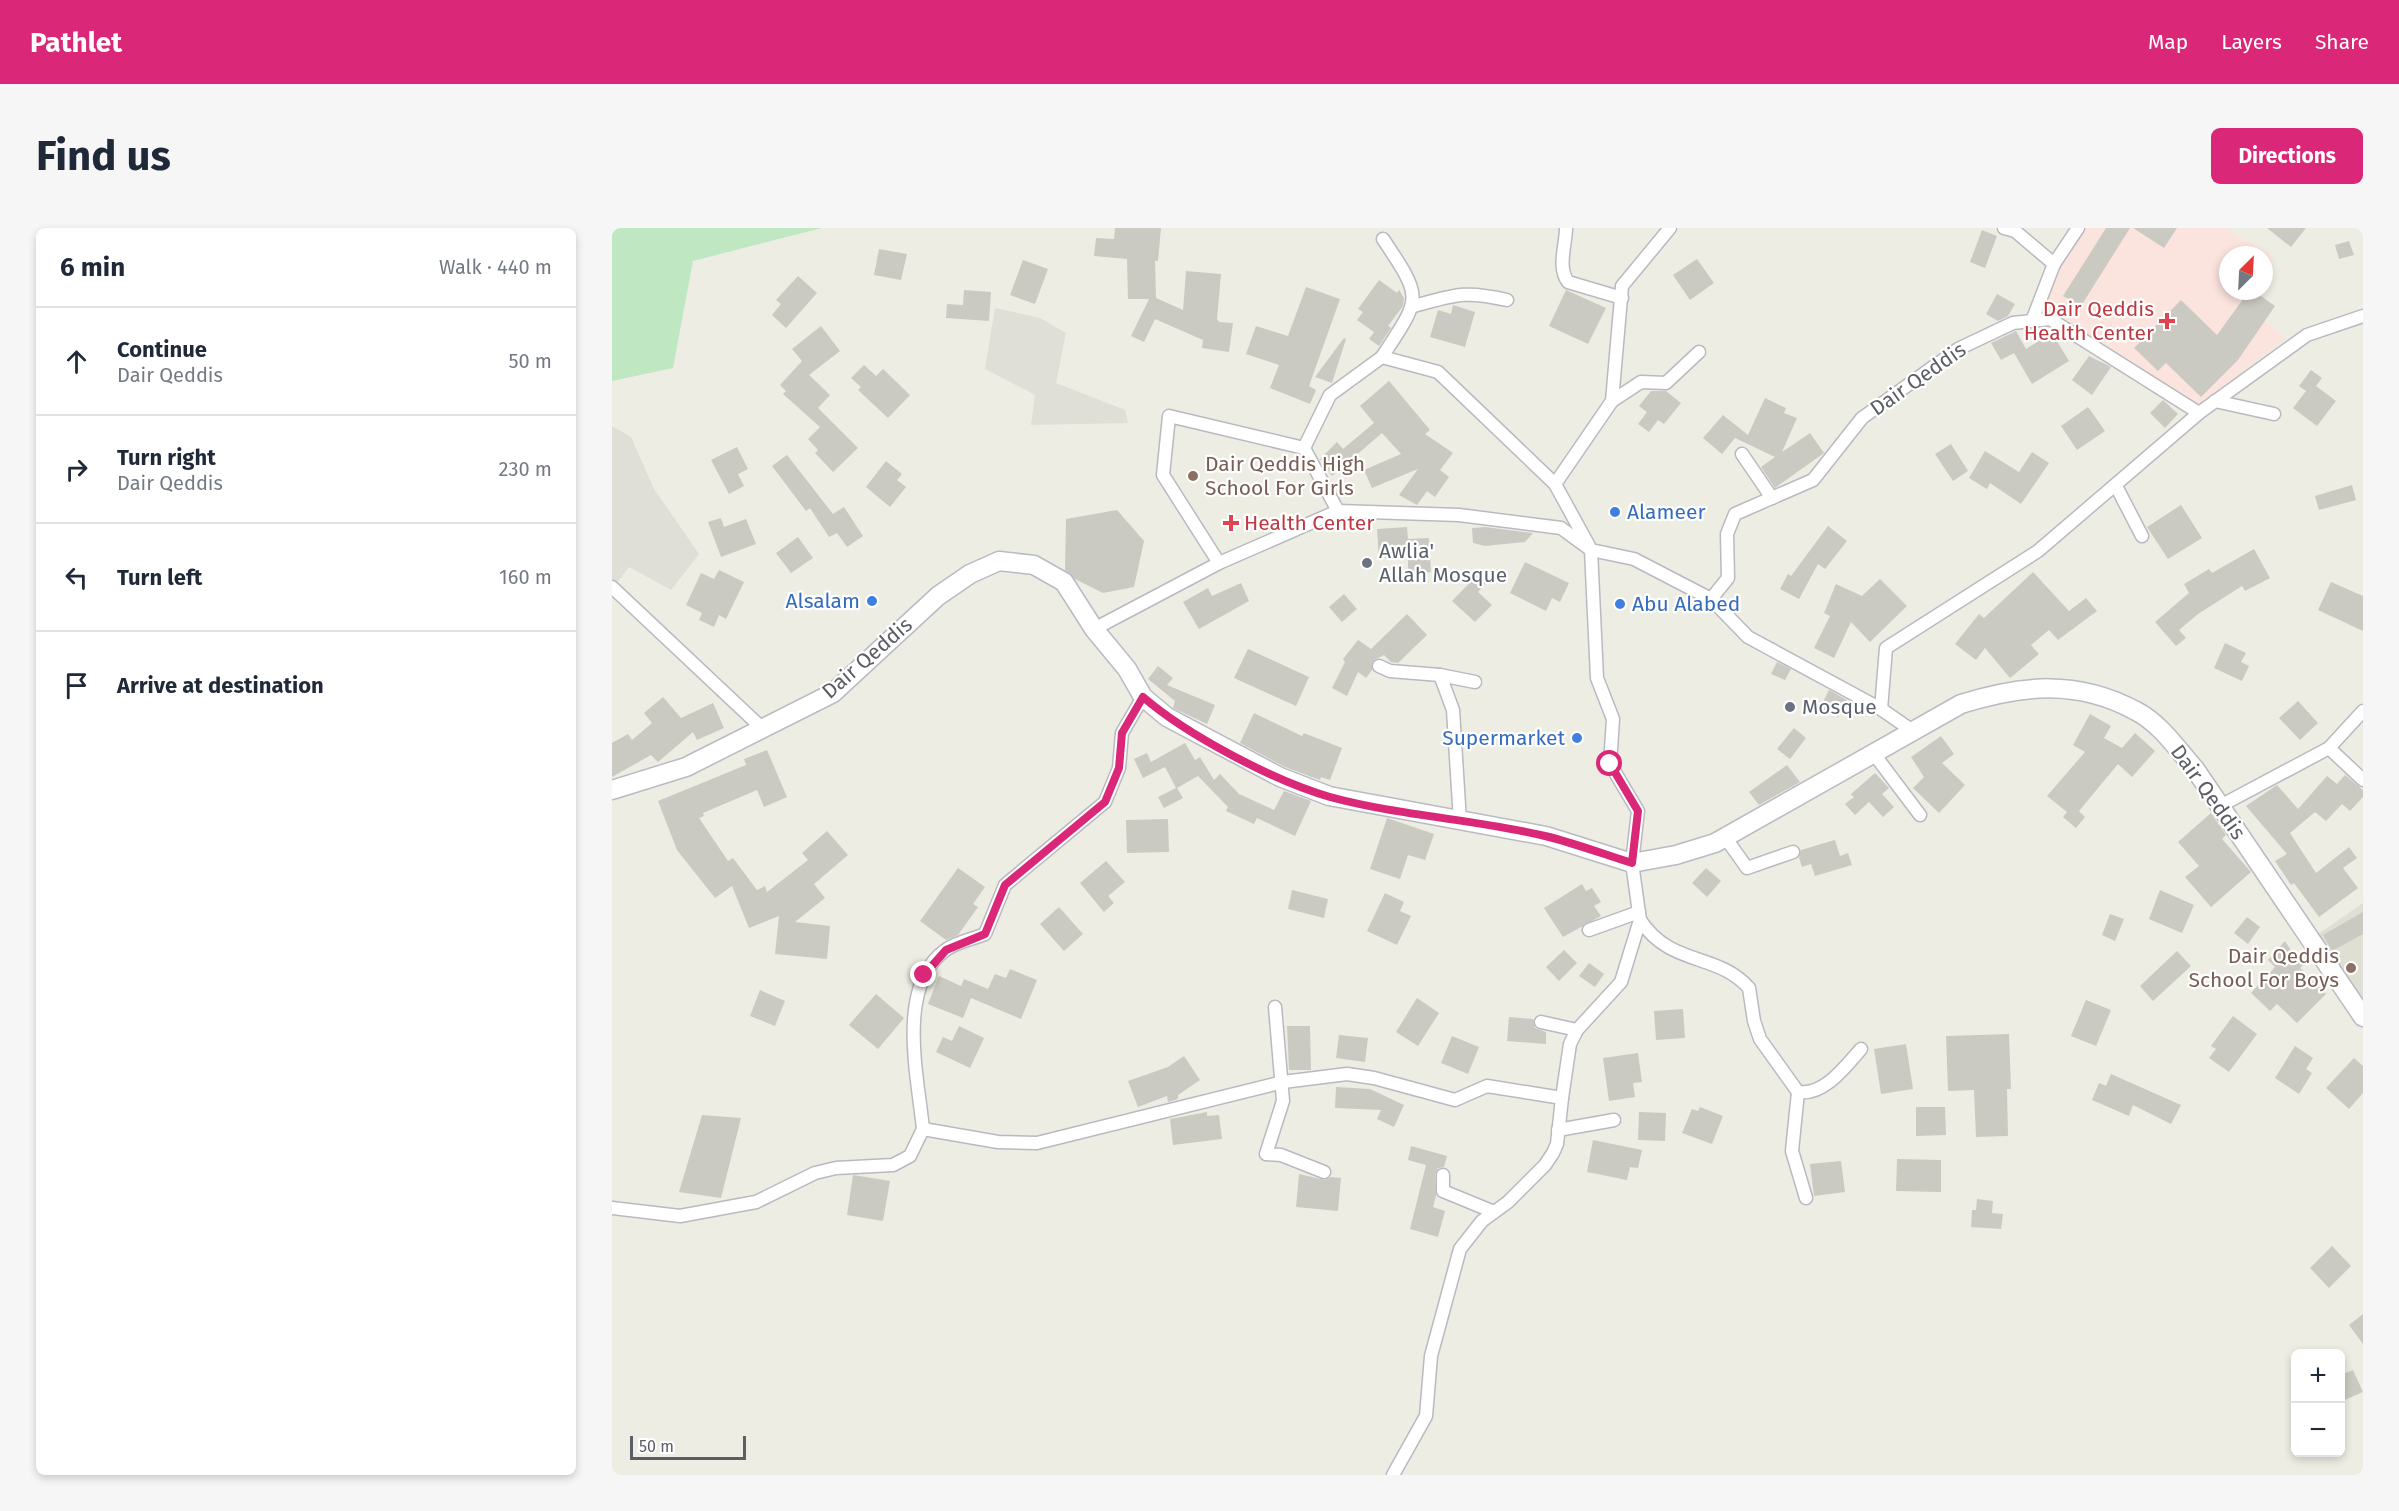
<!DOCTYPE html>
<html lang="en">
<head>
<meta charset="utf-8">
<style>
	:root { --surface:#fff; --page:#f6f6f7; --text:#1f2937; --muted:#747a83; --line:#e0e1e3; --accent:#db2777 }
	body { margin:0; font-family:"Fira Sans",sans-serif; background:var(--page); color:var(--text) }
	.controls { position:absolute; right:18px; bottom:18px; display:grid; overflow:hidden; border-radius:9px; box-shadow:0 3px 9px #0003 }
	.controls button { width:54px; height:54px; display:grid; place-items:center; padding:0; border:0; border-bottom:2px solid var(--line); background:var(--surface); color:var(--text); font:30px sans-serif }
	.compass { position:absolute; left:1607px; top:18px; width:54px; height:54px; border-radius:50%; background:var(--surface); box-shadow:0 3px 9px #0003; rotate:24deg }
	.scale { position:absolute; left:18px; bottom:15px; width:116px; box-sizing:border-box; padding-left:6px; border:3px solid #5b5e64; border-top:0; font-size:16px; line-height:21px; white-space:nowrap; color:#5b5e64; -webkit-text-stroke:4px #fff; paint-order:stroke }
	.stop { position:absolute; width:18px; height:18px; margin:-14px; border:4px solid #db2777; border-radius:50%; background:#fff }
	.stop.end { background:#db2777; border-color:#fff; box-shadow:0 2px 6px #0008 }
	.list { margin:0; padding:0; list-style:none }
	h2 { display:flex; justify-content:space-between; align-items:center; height:78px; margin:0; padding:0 24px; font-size:26px }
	h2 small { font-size:20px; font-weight:400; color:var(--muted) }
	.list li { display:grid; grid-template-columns:39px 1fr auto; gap:18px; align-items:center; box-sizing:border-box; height:108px; padding:0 24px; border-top:2px solid var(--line) }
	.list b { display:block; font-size:22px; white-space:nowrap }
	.list p { margin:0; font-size:20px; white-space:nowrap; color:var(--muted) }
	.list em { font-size:20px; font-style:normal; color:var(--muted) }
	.icon { flex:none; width:33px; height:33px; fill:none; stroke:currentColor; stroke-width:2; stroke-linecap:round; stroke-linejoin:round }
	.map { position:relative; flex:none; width:1751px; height:1247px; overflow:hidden; border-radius:9px }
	header { display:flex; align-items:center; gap:36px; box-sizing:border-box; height:84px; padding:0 30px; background:var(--accent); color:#fff }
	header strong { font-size:28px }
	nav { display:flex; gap:33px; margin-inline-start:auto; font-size:21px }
	.intro { display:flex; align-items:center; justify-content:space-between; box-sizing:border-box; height:144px; padding:0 36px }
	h1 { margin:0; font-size:42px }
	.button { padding:15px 27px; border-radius:9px; background:var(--accent); color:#fff; font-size:21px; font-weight:700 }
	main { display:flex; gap:36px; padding:0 36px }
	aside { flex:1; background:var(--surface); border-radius:9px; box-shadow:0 3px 9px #0003 }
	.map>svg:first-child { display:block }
</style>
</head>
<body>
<header>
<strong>Pathlet</strong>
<nav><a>Map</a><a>Layers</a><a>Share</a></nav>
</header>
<div class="intro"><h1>Find us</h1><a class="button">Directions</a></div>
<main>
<aside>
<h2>6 min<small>Walk · 440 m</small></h2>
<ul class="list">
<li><svg class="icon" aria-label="ahead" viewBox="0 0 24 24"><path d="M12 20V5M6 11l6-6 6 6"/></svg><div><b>Continue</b><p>Dair Qeddis</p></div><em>50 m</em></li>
<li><svg class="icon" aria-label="right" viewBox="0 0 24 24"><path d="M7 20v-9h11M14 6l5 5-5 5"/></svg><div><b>Turn right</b><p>Dair Qeddis</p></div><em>230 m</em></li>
<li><svg class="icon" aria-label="left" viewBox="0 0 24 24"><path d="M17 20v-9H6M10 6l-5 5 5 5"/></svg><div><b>Turn left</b></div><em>160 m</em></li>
<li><svg class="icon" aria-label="arrive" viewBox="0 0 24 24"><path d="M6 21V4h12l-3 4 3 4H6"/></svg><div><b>Arrive at destination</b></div></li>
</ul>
</aside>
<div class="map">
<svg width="1751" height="1247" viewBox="0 0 1751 1247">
	<rect width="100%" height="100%" fill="#eeede3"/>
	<!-- industrial -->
	<g fill="#dfded7">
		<polygon points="383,80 428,90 454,105 444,155 513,182 516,195 419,197 423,167 373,141"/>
		<polygon points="0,198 19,209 42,261 87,326 59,362 17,339 0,361"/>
	</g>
	<!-- education -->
	<polygon fill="#e0dfd3" points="1751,675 1751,773 1705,707"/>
	<!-- medical -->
	<polygon fill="#fce4de" points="1475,0 1614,0 1662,29 1652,46 1652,27 1616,27 1616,63 1641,63 1633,76 1673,110 1588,178 1430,76 1447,36"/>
	<!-- green -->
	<polygon fill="#bee7c2" points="0,0 210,0 81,33 61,140 0,153"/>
	<!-- building -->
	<g fill="#cbcac2">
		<polygon points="503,0 549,0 546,33 543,33 544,70 571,82 574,43 609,46 605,91 607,94 621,95 617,124 590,120 591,112 543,91 532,114 519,108 537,71 516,71 515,31 482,28 484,10 502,11"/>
		<polygon points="1494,0 1518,0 1469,78 1451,68"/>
		<polygon points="1521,0 1565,0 1552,20"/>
		<polygon points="1655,0 1694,0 1679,19"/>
		<polygon points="1370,2 1385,8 1373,40 1358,34"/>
		<polygon points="1737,13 1742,27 1727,31 1723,17"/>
		<polygon points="267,21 295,26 289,52 262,47"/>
		<polygon points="1085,31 1102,55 1078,72 1061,47"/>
		<polygon points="411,32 436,41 423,76 398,67"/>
		<polygon points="186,48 205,65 174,100 160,87 169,76 164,72"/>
		<polygon points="767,52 785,65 787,62 792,70 791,78 776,98 779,100 767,118 757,111 762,104 745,92 751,84 746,81"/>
		<polygon points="694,59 728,71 697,158 704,162 698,176 658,160 667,137 634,126 644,98 676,108"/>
		<polygon points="352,62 379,64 377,93 334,90 335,76 351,77"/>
		<polygon points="954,62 994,80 976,116 937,98"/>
		<polygon points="1637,63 1642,63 1663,78 1626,132 1589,169 1554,135 1546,143 1522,120 1569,72 1605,107"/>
		<polygon points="1385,66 1403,76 1396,88 1386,93 1374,86"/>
		<polygon points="841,77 863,84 853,119 818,109 826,82 839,86"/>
		<polygon points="209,98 228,123 197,147 218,167 206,180 246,220 221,244 203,225 206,222 196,211 208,199 171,166 174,163 168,157 190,133 180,121"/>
		<polygon points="1404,103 1414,121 1440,105 1457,133 1420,156 1402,125 1389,132 1379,115"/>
		<polygon points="732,110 734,111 720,155 703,149"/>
		<polygon points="1477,128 1499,139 1480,167 1460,152"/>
		<polygon points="252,137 264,148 271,141 298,167 276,190 246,162 249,159 239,150"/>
		<polygon points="1699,142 1710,150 1704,158 1724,173 1705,198 1681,180 1694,163 1687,158"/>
		<polygon points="777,153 818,202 813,206 841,225 828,242 837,249 823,269 815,263 805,277 787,267 806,241 760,260 752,242 789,226 770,205 720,248 708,231 725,214 731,221 762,195 748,178"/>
		<polygon points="1039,163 1054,163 1069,175 1052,196 1046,192 1037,204 1026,196 1035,184 1027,178"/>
		<polygon points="1153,170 1174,180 1172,185 1185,190 1170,224 1198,205 1212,225 1163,260 1149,239 1163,229 1123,210 1110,226 1091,210 1111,187 1136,207"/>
		<polygon points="1551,172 1566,186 1553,200 1538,185"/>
		<polygon points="1476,179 1493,203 1465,222 1449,198"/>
		<polygon points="1339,216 1356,243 1341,253 1323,226"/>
		<polygon points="125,219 136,241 126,246 132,258 117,266 99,232"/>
		<polygon points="1373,223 1407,244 1420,224 1437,235 1409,276 1378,255 1375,261 1357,250"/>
		<polygon points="175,227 221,286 232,279 251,308 235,319 225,305 217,309 198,280 194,283 160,238"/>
		<polygon points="274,233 290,246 285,252 294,259 278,279 254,259"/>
		<polygon points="1740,257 1744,272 1707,282 1703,268"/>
		<polygon points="1569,277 1590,310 1556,331 1535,299"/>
		<polygon points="505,282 532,313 522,359 491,365 463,351 453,342 454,291"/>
		<polygon points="109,290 112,299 134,291 144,316 109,329 96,294"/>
		<polygon points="1216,298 1235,313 1213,341 1206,336 1187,371 1168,361 1176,346 1179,348"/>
		<polygon points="795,299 796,311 817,310 819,344 802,346 796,340 796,328 767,330 765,301"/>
		<polygon points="873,299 921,305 913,314 873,318 861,315 860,300"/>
		<polygon points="186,309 201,330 179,345 164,325"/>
		<polygon points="1642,321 1658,350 1633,363 1630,358 1586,386 1567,402 1574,410 1564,418 1543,394 1577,365 1572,356 1597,341 1600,345"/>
		<polygon points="913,334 957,355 948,374 940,370 934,383 898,365"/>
		<polygon points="871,341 879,349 866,364 880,377 863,394 840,373"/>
		<polygon points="107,342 132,354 114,391 107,387 102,399 87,392 90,385 74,377 89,345 102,351"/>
		<polygon points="1421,344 1457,383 1474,370 1485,383 1446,412 1437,402 1419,417 1427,426 1398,450 1373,420 1364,432 1343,416 1367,386 1372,390"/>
		<polygon points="1268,351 1295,378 1258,414 1239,394 1222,430 1202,420 1218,388 1212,385 1224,356 1250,368"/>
		<polygon points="1719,354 1751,368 1751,403 1706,382"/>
		<polygon points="629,355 637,373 587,401 571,374 596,360 600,368"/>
		<polygon points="732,366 745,381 730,394 717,379"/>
		<polygon points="795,386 815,407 786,435 779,434 772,427 762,432 760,442 754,450 746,444 735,468 720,460 733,434 731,431 746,412 759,421"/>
		<polygon points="1613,415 1634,425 1629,434 1637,438 1630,453 1602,440"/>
		<polygon points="636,421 697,449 684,478 622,450"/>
		<polygon points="1165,434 1179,441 1173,452 1159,446"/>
		<polygon points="546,438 561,450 555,457 603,477 595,496 561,480 563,473 536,451"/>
		<polygon points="1217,462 1235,472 1226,489 1208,480"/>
		<polygon points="51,469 69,490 101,475 112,500 85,512 81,504 46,534 39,527 0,549 0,515 16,506 20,512 40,495 32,485"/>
		<polygon points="1686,473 1706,495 1688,512 1667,490"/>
		<polygon points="642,485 690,508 692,505 730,520 718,552 709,549 708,552 673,539 628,515"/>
		<polygon points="1478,486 1499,498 1492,510 1510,520 1523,505 1543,523 1520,549 1506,536 1467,583 1473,589 1464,600 1451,589 1455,584 1435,568 1473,524 1461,517"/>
		<polygon points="1182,500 1194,510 1178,531 1165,521"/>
		<polygon points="1329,508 1342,526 1330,535 1353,557 1327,585 1301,560 1312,549 1299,529"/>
		<polygon points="573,515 583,532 588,529 602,552 608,546 627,566 662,582 672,563 699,573 683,608 645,590 642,596 614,583 616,579 586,548 565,560 571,570 552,580 546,569 564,560 553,539 531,550 522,531 535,525 539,534"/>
		<polygon points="155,522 175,569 152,579 145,562 91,585 92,588 87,590 116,633 121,630 145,662 153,658 155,664 196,632 190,625 215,603 236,627 202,656 213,670 183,694 218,698 215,731 163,726 167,688 137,700 120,658 103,670 65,622 46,573 134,537 132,531"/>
		<polygon points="1175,537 1188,554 1147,577 1137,564"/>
		<polygon points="1263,545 1277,560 1270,566 1282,579 1271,589 1257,574 1243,587 1233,576 1242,569 1239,566"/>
		<polygon points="1733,547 1751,562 1751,569 1738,583 1730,576 1714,593 1703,584 1678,605 1704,645 1737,619 1745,630 1731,640 1746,660 1707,689 1682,655 1679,657 1663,633 1675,626 1634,578 1665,557 1686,581 1715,548 1725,556"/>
		<polygon points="1599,585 1614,607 1610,611 1639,644 1599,679 1573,649 1587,638 1566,614"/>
		<polygon points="775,590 822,606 813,632 796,627 788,651 758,641"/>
		<polygon points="556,591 557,624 515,625 514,592"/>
		<polygon points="1223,612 1228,628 1236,625 1240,637 1203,648 1199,636 1190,639 1187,630 1189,622"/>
		<polygon points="494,633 513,654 496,668 502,675 492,684 468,655"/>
		<polygon points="346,640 373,659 361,676 366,679 346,707 334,712 308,693"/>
		<polygon points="1094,640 1109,653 1095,669 1080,655"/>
		<polygon points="970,656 974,663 980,660 989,674 982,678 989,688 951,709 932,680"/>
		<polygon points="680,662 716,671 712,690 676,681"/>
		<polygon points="1548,662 1582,677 1570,705 1537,691"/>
		<polygon points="773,665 792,674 788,683 799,688 785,717 755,703"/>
		<polygon points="447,679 471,706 452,723 428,696"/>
		<polygon points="1751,684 1751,706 1720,723 1711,707"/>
		<polygon points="1498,686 1512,691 1503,713 1490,707"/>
		<polygon points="1635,689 1648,699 1636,716 1622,705"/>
		<polygon points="1673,713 1680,724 1682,722 1694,734 1688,740 1714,766 1685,795 1665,776 1658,783 1639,765 1663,739 1656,732"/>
		<polygon points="952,722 965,735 947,753 934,739"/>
		<polygon points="1565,723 1579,738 1541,773 1528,758"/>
		<polygon points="977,735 992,746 983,759 967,748"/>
		<polygon points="398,741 425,752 409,791 359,770 351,790 316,776 327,748 349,758 352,751 376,761 383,746 394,750"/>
		<polygon points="148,762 173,773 163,798 138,788"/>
		<polygon points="264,766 292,790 266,821 237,797"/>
		<polygon points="805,770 827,785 806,818 784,804"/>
		<polygon points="1474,772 1499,782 1484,818 1459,808"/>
		<polygon points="1071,781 1073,810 1044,812 1042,783"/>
		<polygon points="1621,788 1645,806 1617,844 1597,830 1604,821 1599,818"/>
		<polygon points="897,789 921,791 923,800 934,804 934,816 895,813"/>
		<polygon points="347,798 372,810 358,840 324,824 331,809 340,813"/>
		<polygon points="675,798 698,798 699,842 677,842"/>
		<polygon points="1397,806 1399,861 1395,861 1396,908 1364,909 1362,862 1336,863 1334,808"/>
		<polygon points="727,807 756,810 753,834 724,830"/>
		<polygon points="840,808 867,819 856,846 829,835"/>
		<polygon points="1294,816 1301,861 1269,866 1262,821"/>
		<polygon points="1683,818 1701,830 1694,841 1700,845 1687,866 1663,850"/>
		<polygon points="1026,825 1030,854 1021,855 1023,869 997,873 991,830"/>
		<polygon points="572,828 588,852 566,867 566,871 556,874 555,868 526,879 516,853 556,839"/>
		<polygon points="1742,830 1751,838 1751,865 1737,881 1714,860"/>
		<polygon points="1499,846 1569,877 1559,896 1521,877 1517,888 1480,872 1487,855 1494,858"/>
		<polygon points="724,859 758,861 792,877 782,899 765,891 769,882 723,880"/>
		<polygon points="1088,879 1111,888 1100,916 1070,905 1080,881 1086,883"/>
		<polygon points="1304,879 1333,879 1334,907 1304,908"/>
		<polygon points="595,884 595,888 607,887 610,911 561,917 558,891"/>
		<polygon points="1027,884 1054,885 1053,913 1026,912"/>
		<polygon points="90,887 129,890 109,970 67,964"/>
		<polygon points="981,912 1030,922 1026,940 1018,939 1015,952 975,944"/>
		<polygon points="799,918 835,928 832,939 826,940 823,947 824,968 821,979 833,983 826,1009 798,1001 814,937 796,932"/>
		<polygon points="1285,931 1329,932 1329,964 1284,963"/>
		<polygon points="1229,933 1233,964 1202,968 1198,936"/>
		<polygon points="687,946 713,952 719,949 729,950 726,983 684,979"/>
		<polygon points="241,947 278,953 271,993 235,987"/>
		<polygon points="1365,971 1381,973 1380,985 1391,986 1389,1001 1359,999 1360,982 1364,982"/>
		<polygon points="1720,1018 1739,1038 1717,1060 1698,1040"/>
		<polygon points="1751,1086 1751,1116 1737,1097"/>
		<polygon points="1741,1142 1751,1164 1728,1174 1728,1147"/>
	</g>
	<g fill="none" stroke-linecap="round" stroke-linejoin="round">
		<defs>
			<g id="minor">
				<path d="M954 0C954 17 945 39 956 54L1010 70"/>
				<polyline points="1392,0 1403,3 1442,36"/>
				<path d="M802 78C843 67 852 62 895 72"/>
				<polyline points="1420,93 1442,36 1466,0"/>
				<path d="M770 129C809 69 812 72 771 11"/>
				<polyline points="1000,173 1029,154 1054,155 1087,124"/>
				<polyline points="1603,173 1662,186"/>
				<polyline points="692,220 726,283"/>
				<polyline points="1130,226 1160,270"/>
				<polyline points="1504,258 1530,308"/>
				<polyline points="977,318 943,256 1000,173 1010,58 1058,0"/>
				<polyline points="607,335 551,247 557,188 692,220 718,167 770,129 826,144 943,256"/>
				<polyline points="0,359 152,502"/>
				<polyline points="1099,371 1116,350 1115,306 1123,286 1201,252 1250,190 1346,121 1401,95 1438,91 1587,185"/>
				<polyline points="482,401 607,335 726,283 847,287 949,300 979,322"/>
				<polyline points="767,438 778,443 828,447 863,454"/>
				<polyline points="828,447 841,482 848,593"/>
				<polyline points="1269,481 1274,420 1426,323 1587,185 1695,107 1751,88"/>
				<polyline points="1717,520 1751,483"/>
				<polyline points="1262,526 1308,587"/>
				<polyline points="1608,578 1717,520 1751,552"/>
				<polyline points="1113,609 1135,640 1181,624"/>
				<path d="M1028 692C1059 739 1105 724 1137 760L1142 793 1148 811 1186 864 1180 923 1194 970"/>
				<polyline points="977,702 1027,684"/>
				<polyline points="663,779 671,873 654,926 669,927 712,944"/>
				<polyline points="929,794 965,802"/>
				<path d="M1186 864C1212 868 1233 839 1249 821"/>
				<path d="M311 901C306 849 283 756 335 721 345 714 361 711 373 706L393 657 493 574 507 540 510 505 531 469"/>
				<polyline points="946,902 1002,892"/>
				<polyline points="831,947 831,963 882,984"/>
				<polyline points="0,980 68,988 144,974 203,945 224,940 281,937 298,928 311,901 386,914 425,915 671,854 735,846 762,850 843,872 875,858 950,870 958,816 965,802 1009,754 1028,692 1020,635 1026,583 998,536 1001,491 985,450 979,322 1022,331 1099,371 1136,409 1269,481 1302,504"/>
				<polyline points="781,1247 814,1188 819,1128 848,1021 870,993 896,974 933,937 941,925 945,916 950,870"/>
			</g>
			<path id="secondary" d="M0 562 74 539 221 465 326 368 358 346 387 333 422 337 452 354 482 401 515 441 531 469 555 489 668 549 717 568 934 608 1020 635 1064 627 1103 615 1349 476C1410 457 1465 451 1524 483 1548 495 1566 522 1583 541L1751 789"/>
		</defs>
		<!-- minor casing -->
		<use href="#minor" stroke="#b8bac0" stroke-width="15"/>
		<!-- secondary casing -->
		<use href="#secondary" stroke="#b8bbc2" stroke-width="21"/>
		<!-- minor -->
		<use href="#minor" stroke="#fff" stroke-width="12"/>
		<!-- secondary -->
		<use href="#secondary" stroke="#fff" stroke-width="18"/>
	</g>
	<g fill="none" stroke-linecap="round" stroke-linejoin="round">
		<!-- route -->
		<path stroke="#db2777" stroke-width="8" d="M312 747 334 722 373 706 393 657 493 574 507 540 510 505 531 469C575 507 662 553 718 569 788 588 862 591 933 608 962 615 991 626 1020 635L1026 583 998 536"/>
	</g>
	<!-- markers -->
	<g fill="#e0444e" stroke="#fff" stroke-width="2">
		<path d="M1552 84h6v6h6v6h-6v6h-6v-6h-6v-6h6z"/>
		<path d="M616 286h6v6h6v6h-6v6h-6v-6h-6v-6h6z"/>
	</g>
	<g fill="#8d6e63" stroke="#fff" stroke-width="2">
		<circle cx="581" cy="248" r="6"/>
		<circle cx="1739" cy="740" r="6"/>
	</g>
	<g fill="#3f7fe0" stroke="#fff" stroke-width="2">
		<circle cx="1003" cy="284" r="6"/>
		<circle cx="260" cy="373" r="6"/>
		<circle cx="1008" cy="376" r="6"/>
		<circle cx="965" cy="510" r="6"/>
	</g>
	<g fill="#6b7280" stroke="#fff" stroke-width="2">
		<circle cx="755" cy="335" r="6"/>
		<circle cx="1178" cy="479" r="6"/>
	</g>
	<g text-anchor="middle" stroke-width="4.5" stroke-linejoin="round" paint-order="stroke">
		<!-- health labels -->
		<g font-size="21" fill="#be3a42" stroke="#fff" text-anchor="end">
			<text x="1542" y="88">Dair Qeddis<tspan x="1542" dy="24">Health Center</tspan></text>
			<text x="632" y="302" text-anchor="start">Health Center</text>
		</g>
		<!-- street labels -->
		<g font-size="21" fill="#5b5e64" stroke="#fff">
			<text transform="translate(1306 151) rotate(-35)" y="7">Dair Qeddis</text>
			<text transform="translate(255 430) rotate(-41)" y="7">Dair Qeddis</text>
			<text transform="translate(1596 564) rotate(54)" y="7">Dair Qeddis</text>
		</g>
		<!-- education labels -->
		<g font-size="21" fill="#785e54" stroke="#fff" text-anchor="start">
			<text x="593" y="243">Dair Qeddis High<tspan x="593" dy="24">School For Girls</tspan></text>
			<text x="1727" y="735" text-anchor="end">Dair Qeddis<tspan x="1727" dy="24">School For Boys</tspan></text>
		</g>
		<!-- shop labels -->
		<g font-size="21" fill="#366cbe" stroke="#fff" text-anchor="start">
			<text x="1015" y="291">Alameer</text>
			<text x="248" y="380" text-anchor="end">Alsalam</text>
			<text x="1020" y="383">Abu Alabed</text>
			<text x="953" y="517" text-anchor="end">Supermarket</text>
		</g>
		<!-- worship labels -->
		<g font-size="21" fill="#5b616d" stroke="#fff" text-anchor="start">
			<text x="767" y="330">Awlia'<tspan x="767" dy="24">Allah Mosque</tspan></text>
			<text x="1190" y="486">Mosque</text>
		</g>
	</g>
</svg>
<div class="controls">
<button>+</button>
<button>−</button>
</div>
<svg class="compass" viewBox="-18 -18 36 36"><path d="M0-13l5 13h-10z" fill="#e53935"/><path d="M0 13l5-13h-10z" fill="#747a83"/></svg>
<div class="scale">50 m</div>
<div class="stop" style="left:998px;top:536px"></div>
<div class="stop end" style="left:312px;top:747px"></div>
</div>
</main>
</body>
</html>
